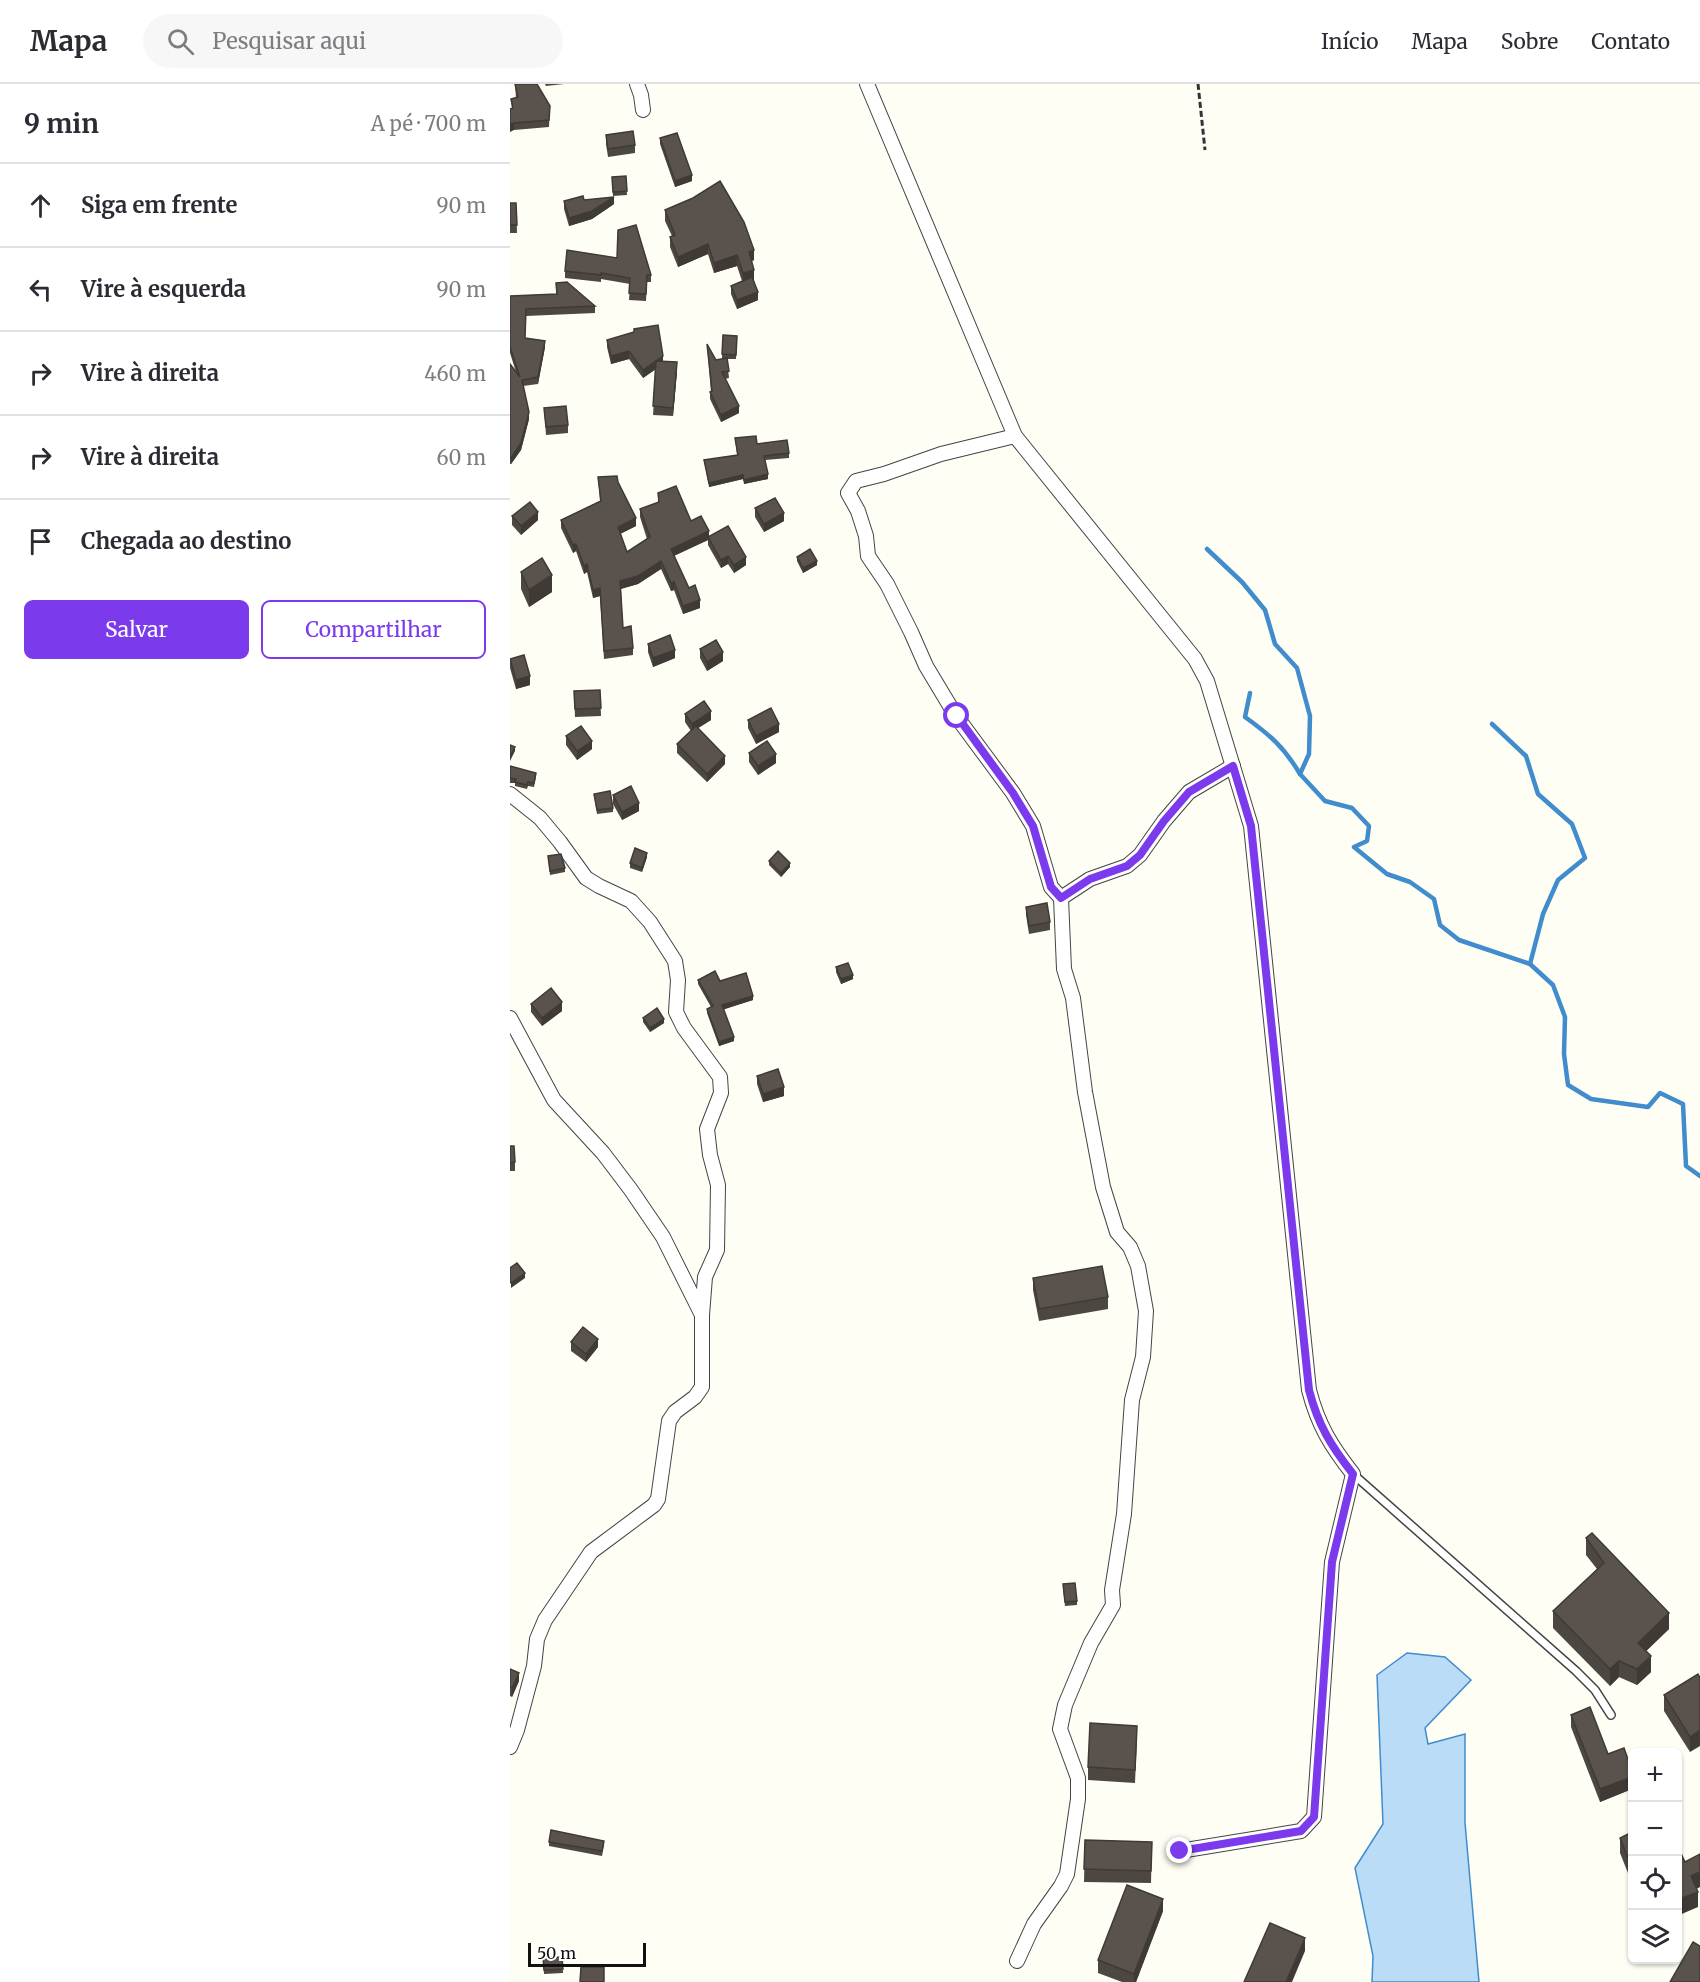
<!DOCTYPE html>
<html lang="pt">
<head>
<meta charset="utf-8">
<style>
	:root { --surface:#fff; --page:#f7f7f7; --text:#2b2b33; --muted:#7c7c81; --line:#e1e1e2; --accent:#7c3aed }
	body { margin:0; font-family:Merriweather,serif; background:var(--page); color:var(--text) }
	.controls { position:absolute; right:18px; bottom:18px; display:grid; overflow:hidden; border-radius:9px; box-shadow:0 2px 4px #0004 }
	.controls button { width:54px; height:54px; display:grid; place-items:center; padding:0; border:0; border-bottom:2px solid var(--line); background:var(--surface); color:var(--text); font:30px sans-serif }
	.scale { position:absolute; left:18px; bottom:15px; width:118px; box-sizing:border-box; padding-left:6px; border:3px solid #111; border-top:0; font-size:16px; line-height:21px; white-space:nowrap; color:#111; -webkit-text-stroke:4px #fff; paint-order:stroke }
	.stop { position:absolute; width:18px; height:18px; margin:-14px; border:4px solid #7c3aed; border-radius:50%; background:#fff }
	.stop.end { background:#7c3aed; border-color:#fff; box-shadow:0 2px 6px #0008 }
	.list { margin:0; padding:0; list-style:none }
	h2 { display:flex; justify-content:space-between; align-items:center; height:78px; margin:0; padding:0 24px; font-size:26px }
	h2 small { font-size:20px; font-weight:400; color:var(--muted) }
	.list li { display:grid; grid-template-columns:39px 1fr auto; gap:18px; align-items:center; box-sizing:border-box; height:84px; padding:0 24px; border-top:2px solid var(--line) }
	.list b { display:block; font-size:22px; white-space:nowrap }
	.list em { font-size:20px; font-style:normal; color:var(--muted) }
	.actions { display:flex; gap:12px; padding:18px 24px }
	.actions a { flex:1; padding:14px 0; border:2px solid var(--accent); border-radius:9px; text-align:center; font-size:21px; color:var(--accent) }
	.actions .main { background:var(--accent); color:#fff }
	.icon { flex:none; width:33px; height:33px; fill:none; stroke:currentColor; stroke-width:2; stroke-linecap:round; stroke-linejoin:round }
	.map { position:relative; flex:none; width:1190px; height:1898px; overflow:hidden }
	header { display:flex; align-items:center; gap:36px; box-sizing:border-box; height:84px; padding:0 30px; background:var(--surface); border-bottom:2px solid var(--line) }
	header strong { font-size:28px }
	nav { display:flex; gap:33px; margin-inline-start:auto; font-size:21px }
	.search { width:420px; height:54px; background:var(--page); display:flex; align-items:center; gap:15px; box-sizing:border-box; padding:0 21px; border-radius:33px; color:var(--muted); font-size:22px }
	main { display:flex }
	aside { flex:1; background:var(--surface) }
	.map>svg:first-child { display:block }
</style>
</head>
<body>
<header>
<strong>Mapa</strong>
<div class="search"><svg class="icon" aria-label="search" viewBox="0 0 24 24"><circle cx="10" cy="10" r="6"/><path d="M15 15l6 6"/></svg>Pesquisar aqui</div>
<nav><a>Início</a><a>Mapa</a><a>Sobre</a><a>Contato</a></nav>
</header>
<main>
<aside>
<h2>9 min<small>A pé · 700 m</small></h2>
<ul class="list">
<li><svg class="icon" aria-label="ahead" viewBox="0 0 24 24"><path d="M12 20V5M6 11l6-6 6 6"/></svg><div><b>Siga em frente</b></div><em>90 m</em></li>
<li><svg class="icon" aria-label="left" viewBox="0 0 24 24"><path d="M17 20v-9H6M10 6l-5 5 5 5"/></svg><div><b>Vire à esquerda</b></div><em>90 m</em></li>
<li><svg class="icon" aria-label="right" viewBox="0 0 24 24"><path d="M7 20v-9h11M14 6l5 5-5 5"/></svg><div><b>Vire à direita</b></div><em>460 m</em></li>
<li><svg class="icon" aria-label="right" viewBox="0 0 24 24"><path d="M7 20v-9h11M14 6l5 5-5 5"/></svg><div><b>Vire à direita</b></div><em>60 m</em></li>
<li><svg class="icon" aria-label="arrive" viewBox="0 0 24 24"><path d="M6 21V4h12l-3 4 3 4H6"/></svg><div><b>Chegada ao destino</b></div></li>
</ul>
<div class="actions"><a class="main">Salvar</a><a>Compartilhar</a></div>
</aside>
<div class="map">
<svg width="1190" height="1898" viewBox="0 0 1190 1898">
	<rect width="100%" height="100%" fill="#fffef5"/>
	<!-- water -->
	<polygon fill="#badcf6" stroke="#418ccd" stroke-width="1.5" points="897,1569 935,1573 961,1596 915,1644 918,1660 955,1650 955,1739 969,1898 862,1898 863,1872 845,1784 873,1740 867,1591"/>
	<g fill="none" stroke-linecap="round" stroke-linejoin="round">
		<!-- stream -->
		<g stroke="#418ccd" stroke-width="4.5">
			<polyline points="697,465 732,498 755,526 765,560 787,584 800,632 799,670 790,690 815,717 842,724 859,742 857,757 844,763 877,790 900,798 924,815 930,841 949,856 1020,880 1043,901 1055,933 1054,970 1058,1001 1081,1015 1138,1023 1150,1009 1173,1020 1176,1082 1190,1092"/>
			<path d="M740 609 735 633C760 651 774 663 790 690"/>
			<polyline points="982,640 1016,672 1028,710 1062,740 1075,774 1048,796 1033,830 1020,880"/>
		</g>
		<defs>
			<polyline id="service" points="843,1390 1066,1587 1085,1606 1101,1631"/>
			<g id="minor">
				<polyline points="127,0 131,11 133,26"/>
				<path d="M357 0 505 352 685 575 697 597 741 742 799 1306C808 1341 821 1362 843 1390L822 1478 804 1733 791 1747 670 1767"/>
				<polyline points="505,352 431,370 374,390 346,397 338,409 348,427 356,452 358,472 377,500 401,548 416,582 446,632 503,709 523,742 541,803 551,814 580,795 617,782 630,771 654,737 679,708 723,682"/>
				<polyline points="0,710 30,734 50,758 76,794 89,802 121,817 140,838 165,877 168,896 166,928 174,944 210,993 211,1009 197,1045 200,1071 208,1101 207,1166 195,1193 192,1231 192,1303 185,1313 165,1328 159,1337 148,1415 144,1421 81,1468 35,1536 27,1555 24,1582 7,1646 0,1663"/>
				<polyline points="0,934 44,1016 93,1069 121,1106 153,1153 191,1229"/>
				<polyline points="507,1877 524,1840 551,1802 557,1790 568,1715 568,1694 550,1645 555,1621 581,1559 603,1521 602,1506 614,1430 622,1316 633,1273 636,1227 628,1182 620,1163 607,1148 593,1103 575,1008 563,914 554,885 551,814"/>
			</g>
		</defs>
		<!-- service casing -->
		<use href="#service" stroke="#444" stroke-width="10"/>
		<!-- minor casing -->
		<use href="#minor" stroke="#444" stroke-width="16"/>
		<!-- path -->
		<polyline stroke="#333" stroke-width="3" stroke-dasharray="6 3" stroke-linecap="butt" points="688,0 695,66"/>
		<!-- service -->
		<use href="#service" stroke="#fff" stroke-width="7"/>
		<!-- minor -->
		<use href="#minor" stroke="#fff" stroke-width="14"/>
	</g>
	<!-- wall -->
	<g fill="#4d4742">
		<polygon points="5,0 40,22 39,43 4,46 1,15 6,14"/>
		<polygon points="35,0 54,0 36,2"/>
		<polygon points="96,51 125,61 125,69 98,73 96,60"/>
		<polygon points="150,54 182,97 165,103 150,60"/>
		<polygon points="116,92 117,111 103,112 102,93"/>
		<polygon points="74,116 104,120 82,135 59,142 54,125 54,117"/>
		<polygon points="0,119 6,119 7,149 0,149"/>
		<polygon points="155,126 244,176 242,177 244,196 248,216 227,225 221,210 221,202 232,197 227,182 204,189 198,170 168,183 160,163 160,153 162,152 155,137"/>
		<polygon points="55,187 141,191 141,198 137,198 136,217 119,216 120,200 91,195 91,198 55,194"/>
		<polygon points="46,199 85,222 85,229 16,232 15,254 35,263 28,300 13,302 19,335 11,366 1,380 0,380 0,280 6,288 0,269 0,212 46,210"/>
		<polygon points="213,251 227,252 226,275 217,275 219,294 215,295 229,329 211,338 200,315 200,308 201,308 197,260 206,276 214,275 212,274"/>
		<polygon points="97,256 153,277 167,287 163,332 143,331 146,285 133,294 119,275 101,280 97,263"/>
		<polygon points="34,324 58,341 58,349 36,351"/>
		<polygon points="225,354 279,369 279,374 255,376 258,395 234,400 233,395 199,403 194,376 227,371"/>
		<polygon points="88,393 108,398 126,442 110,450 117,468 137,455 130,433 130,425 148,419 148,409 181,437 236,481 224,489 218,480 211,484 198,461 198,456 164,472 179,504 190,524 173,530 164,506 161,507 151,485 128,500 111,505 113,544 123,564 123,571 94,575 90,512 83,514 77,488 74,490 66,467 63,469 51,444 51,436 90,417"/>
		<polygon points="245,424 274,437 254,448 245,433"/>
		<polygon points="2,432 28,436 11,451 2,441"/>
		<polygon points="287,473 307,481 293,489 287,477"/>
		<polygon points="11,488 42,508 19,523 11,505"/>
		<polygon points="138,560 165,574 143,583 138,568"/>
		<polygon points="190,565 213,577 197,587 190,574"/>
		<polygon points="0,575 20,601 6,605 0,584"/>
		<polygon points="90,606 91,632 65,633 64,607"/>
		<polygon points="175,630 201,636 188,644 215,680 197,698 167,669 167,660 181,647 175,638"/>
		<polygon points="238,636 269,648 246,660 238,644"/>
		<polygon points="56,652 82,665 67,676 56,661"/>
		<polygon points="239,669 266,679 248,691 239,678"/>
		<polygon points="0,682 26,693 24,703 18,702 17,705 5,702 5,699 0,699"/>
		<polygon points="84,710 103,724 103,728 87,730"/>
		<polygon points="103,711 129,727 112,736 103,720"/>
		<polygon points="38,772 55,784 55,788 40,791"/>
		<polygon points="137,773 132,788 120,784 120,779"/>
		<polygon points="259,777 280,783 271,793 259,781"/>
		<polygon points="516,823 540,838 540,846 519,850 516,831"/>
		<polygon points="326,883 343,895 331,900 326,888"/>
		<polygon points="188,896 210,897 243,916 214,925 224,957 209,962 197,929 197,925 201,923 188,900"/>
		<polygon points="21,920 52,927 32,942 21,928"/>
		<polygon points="133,934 154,939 140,948 133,938"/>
		<polygon points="247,992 274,1012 253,1018 247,1000"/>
		<polygon points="0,1062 5,1078 5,1087 0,1087"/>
		<polygon points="523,1194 598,1213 598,1225 529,1237 523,1206"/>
		<polygon points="61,1258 88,1263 76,1278 61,1267"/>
		<polygon points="1076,1454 1159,1545 1136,1567 1141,1588 1127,1601 1109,1593 1100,1602 1043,1544 1043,1527 1087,1485 1076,1471"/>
		<polygon points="553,1504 567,1517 567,1521 555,1522"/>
		<polygon points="0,1585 9,1597 2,1613 0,1612"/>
		<polygon points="1190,1594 1180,1668 1154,1627 1154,1611"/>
		<polygon points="1061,1631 1098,1670 1122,1687 1122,1705 1090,1718 1061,1643"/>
		<polygon points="627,1655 625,1699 578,1696 578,1683"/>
		<polygon points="1122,1748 1122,1799 1110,1769 1110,1754"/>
		<polygon points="575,1756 642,1758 641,1799 574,1798"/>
		<polygon points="39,1758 94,1761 92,1772 39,1762"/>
		<polygon points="653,1827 626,1898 612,1898 588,1889 588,1876"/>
		<polygon points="52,1873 53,1889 34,1890 33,1874"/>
	</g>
	<!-- shaded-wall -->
	<g fill="#3f3a36">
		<polygon points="4,39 4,46 0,48 0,40"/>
		<polygon points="182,91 182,97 165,103 165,97"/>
		<polygon points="104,113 104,120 82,135 59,142 59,134"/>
		<polygon points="198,160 198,170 168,183 168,173"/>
		<polygon points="244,166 244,176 239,178 239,168"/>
		<polygon points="227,171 227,182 204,189 204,179"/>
		<polygon points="244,186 244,196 233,200 233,189"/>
		<polygon points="248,208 248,216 227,225 227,216"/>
		<polygon points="35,257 35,263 28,300 28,293"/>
		<polygon points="119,267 119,275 101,280 101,272"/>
		<polygon points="153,272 153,280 133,294 133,286"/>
		<polygon points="167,278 167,287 163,332 163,324"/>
		<polygon points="229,322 229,329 211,338 211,331"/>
		<polygon points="19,328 19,335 11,366 1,380 1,374"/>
		<polygon points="258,390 258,395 234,400 234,396"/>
		<polygon points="233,391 233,395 199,403 199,399"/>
		<polygon points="28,428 28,436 11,451 11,442"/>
		<polygon points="274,429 274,437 254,448 254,440"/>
		<polygon points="126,434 126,442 108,451 108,443"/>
		<polygon points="199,447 199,455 198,453 198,456 161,473 161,465"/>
		<polygon points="66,460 66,467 63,469 63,461"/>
		<polygon points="218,472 218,480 211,484 211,476"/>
		<polygon points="236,473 236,481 224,489 224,481"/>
		<polygon points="151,477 151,485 128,500 110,505 110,497"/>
		<polygon points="307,477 307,481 293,489 293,484"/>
		<polygon points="77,480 77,488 74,490 74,482"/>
		<polygon points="42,491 42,508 19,523 19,506"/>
		<polygon points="164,498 164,506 161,507 161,499"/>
		<polygon points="90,504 90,512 83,514 83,506"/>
		<polygon points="190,516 190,524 173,530 173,522"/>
		<polygon points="165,566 165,574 143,583 143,574"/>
		<polygon points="213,568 213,577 197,587 197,578"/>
		<polygon points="20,592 20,601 6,605 6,596"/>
		<polygon points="201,627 201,636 182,648 182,640"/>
		<polygon points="269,640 269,648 246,660 246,652"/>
		<polygon points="82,657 82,665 67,676 67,667"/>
		<polygon points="5,663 5,667 0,677 0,673"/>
		<polygon points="266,670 266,679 248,691 248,682"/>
		<polygon points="215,672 215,680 197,698 197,690"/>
		<polygon points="129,719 129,727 112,736 112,728"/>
		<polygon points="137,769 137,773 132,788 132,784"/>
		<polygon points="280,779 280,783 271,793 271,789"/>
		<polygon points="343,891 343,895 331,900 331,895"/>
		<polygon points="243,912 243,916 212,926 212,921"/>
		<polygon points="52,918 52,927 32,942 32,934"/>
		<polygon points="154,935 154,939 140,948 140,944"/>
		<polygon points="224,953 224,957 209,962 209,958"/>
		<polygon points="274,1003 274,1012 253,1018 253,1010"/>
		<polygon points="15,1189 15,1194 1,1204 1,1199"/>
		<polygon points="88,1255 88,1263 76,1278 76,1270"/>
		<polygon points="1159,1529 1159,1545 1128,1575 1128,1559"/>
		<polygon points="1141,1572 1141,1588 1127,1601 1127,1585"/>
		<polygon points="1109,1577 1109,1593 1100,1602 1100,1585"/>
		<polygon points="9,1589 9,1597 2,1613 2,1604"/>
		<polygon points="1190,1646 1190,1662 1180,1668 1180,1653"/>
		<polygon points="1122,1693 1122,1705 1090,1718 1090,1705"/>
		<polygon points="1190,1788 1190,1803 1181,1808 1181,1792"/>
		<polygon points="1188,1808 1188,1823 1167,1832 1167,1816"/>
		<polygon points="653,1815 653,1827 626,1898 624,1898 624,1890"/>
		<polygon points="795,1854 795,1867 782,1898 776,1898"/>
	</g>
	<!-- building -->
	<g fill="#5a534d" stroke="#3f3a36" stroke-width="1.5">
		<polygon points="5,0 27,0 40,22 39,36 4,39 0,40 0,25 3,24 1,15 8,13"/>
		<polygon points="123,47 125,61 98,65 96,51"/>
		<polygon points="167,49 182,91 165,97 150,54"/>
		<polygon points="116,92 117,107 103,108 102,93"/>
		<polygon points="210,97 234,138 244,166 239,168 244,186 233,189 227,171 204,179 198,160 168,173 160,153 165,151 155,126 183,114"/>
		<polygon points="73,112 74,116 104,113 82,127 59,134 54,117"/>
		<polygon points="0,119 6,119 7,141 0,141"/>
		<polygon points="126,141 141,191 137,191 136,210 119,209 120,194 91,189 91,191 55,187 57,166 107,174 108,146"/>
		<polygon points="242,193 248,208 227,216 221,202"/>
		<polygon points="57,198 85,222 16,225 15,254 35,257 28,293 12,296 19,328 11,359 1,374 0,373 0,280 10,293 0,263 0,212 47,210 46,199"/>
		<polygon points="148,241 153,272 133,286 119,267 101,272 97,256 124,248 124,245"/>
		<polygon points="213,251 227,252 226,271 212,270"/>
		<polygon points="197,260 206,276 217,274 219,287 212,288 229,322 211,331 200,308 202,307"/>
		<polygon points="146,277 167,278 163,324 143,322"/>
		<polygon points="56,322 58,341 36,343 34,324"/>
		<polygon points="246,352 247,360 277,356 279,369 254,372 258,390 234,396 233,391 199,399 194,376 228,371 225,354"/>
		<polygon points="107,392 108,398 126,434 108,443 117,468 140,453 130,425 149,418 148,409 166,402 181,437 191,432 199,447 161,465 179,504 185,501 190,516 173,522 164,498 161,499 151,477 128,492 110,497 113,544 121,542 123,564 94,567 90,504 83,506 77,480 74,482 66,460 63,461 51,436 91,417 88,393"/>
		<polygon points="265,414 274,429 254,440 245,424"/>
		<polygon points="20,418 28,428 11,442 2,432"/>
		<polygon points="218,442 236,473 224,481 218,472 211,476 198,453"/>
		<polygon points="300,465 307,477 293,484 287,473"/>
		<polygon points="32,474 42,491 19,506 11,488"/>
		<polygon points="160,551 165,566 143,574 138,560"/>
		<polygon points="206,556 213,568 197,578 190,565"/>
		<polygon points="14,571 20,592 6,596 0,575"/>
		<polygon points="90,606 91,624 65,625 64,607"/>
		<polygon points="194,617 201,627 182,640 175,630"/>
		<polygon points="261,624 269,640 246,652 238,636"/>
		<polygon points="71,642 82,657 67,667 56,652"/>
		<polygon points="186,642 215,672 197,690 167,660"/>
		<polygon points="257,657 266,670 248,682 239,669"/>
		<polygon points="0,661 5,663 0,673"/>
		<polygon points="0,682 26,689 24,699 18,698 17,701 5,698 6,695 0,694"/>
		<polygon points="121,702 129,719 112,728 103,711"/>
		<polygon points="100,707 103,724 87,726 84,710"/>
		<polygon points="125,764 137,769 132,784 120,779"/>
		<polygon points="268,767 280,779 271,789 259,777"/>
		<polygon points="51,770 55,784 40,787 38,772"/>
		<polygon points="537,819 540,838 519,842 516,823"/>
		<polygon points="338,879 343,891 331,895 326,883"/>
		<polygon points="205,887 210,897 236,889 243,912 212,921 224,953 209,958 197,925 203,922 188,896"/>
		<polygon points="41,904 52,918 32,934 21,920"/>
		<polygon points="147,924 154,935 140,944 133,934"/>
		<polygon points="268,985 274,1003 253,1010 247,992"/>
		<polygon points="0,1062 4,1062 5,1078 0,1079"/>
		<polygon points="7,1179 15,1189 1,1199 0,1198 0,1184"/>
		<polygon points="592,1182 598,1213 529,1225 523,1194"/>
		<polygon points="73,1243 88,1255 76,1270 61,1258"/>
		<polygon points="1082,1449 1159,1529 1128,1559 1141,1572 1127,1585 1109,1577 1100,1585 1043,1527 1094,1479 1076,1454"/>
		<polygon points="565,1499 567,1517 555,1518 553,1500"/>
		<polygon points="0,1585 9,1589 2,1604 0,1603"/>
		<polygon points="1188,1590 1190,1594 1190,1646 1180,1653 1154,1611"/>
		<polygon points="1080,1623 1098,1670 1114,1664 1122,1687 1122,1693 1090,1705 1061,1631"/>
		<polygon points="580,1639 627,1642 625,1686 578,1683"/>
		<polygon points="41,1746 94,1757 92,1767 39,1758"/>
		<polygon points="1122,1748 1122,1784 1110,1754"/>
		<polygon points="575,1756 642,1758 641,1787 574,1785"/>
		<polygon points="1167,1761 1175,1778 1190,1770 1190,1788 1181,1792 1188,1808 1167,1816"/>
		<polygon points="617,1801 653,1815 624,1890 588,1876"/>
		<polygon points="760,1839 795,1854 776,1898 734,1898"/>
		<polygon points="1183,1858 1190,1862 1190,1898 1160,1898"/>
		<polygon points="52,1873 53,1885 34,1886 33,1874"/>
		<polygon points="71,1883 94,1883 94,1898 70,1898"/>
	</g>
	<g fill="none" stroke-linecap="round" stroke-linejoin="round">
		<!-- route -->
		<path stroke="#7c3aed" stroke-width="8" d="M447 632 503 709 523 742 541 803 551 814 580 795 617 782 630 771 654 737 679 708 723 682 741 742 799 1306C808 1341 821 1362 843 1390L822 1478 804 1733 791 1747 670 1767"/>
	</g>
</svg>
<div class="controls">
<button>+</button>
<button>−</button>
<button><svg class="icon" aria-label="locate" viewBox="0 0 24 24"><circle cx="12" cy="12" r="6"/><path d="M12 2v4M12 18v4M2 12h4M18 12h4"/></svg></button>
<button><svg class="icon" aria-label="layers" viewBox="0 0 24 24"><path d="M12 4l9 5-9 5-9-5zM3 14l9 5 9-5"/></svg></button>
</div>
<div class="scale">50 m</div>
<div class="stop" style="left:447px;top:632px"></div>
<div class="stop end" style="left:670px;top:1767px"></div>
</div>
</main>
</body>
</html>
